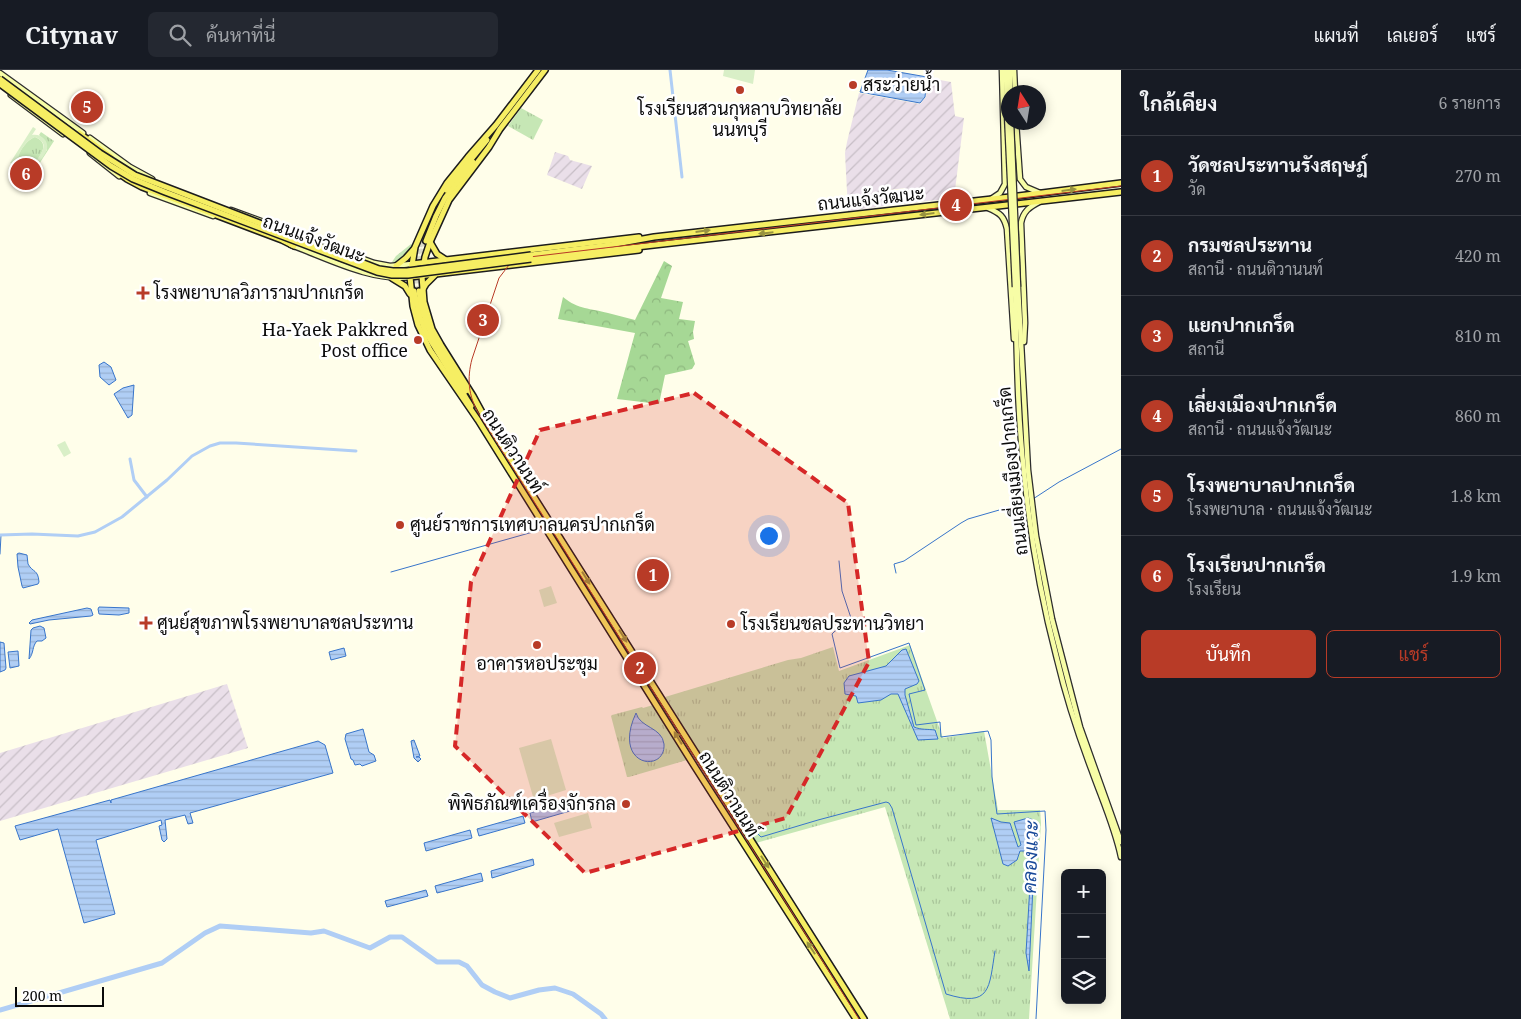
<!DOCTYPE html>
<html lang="th">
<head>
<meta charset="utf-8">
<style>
	:root { --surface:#171b24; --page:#242831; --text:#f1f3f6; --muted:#9ea1a6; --line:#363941; --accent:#b83b27 }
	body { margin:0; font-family:"Noto Serif",Sarabun,serif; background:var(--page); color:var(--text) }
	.controls { position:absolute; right:15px; bottom:15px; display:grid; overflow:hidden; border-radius:8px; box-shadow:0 2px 12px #0003 }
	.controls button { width:45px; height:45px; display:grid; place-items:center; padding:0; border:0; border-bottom:1px solid var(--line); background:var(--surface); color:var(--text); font:25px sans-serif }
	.compass { position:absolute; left:1001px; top:15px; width:45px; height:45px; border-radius:50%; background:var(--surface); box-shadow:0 2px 12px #0003; rotate:348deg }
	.scale { position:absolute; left:15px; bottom:12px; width:89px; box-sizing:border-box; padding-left:5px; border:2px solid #0b0b0b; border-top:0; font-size:14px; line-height:18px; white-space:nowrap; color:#0b0b0b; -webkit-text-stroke:4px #fff; paint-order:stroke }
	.you { position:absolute; left:768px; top:465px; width:18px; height:18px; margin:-12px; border:4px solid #fff; border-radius:50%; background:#1a73e8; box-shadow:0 0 0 8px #1a73e833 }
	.badge { display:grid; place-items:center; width:32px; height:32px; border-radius:50%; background:var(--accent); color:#fff; font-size:16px; font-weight:700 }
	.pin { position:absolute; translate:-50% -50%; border:2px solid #fff; box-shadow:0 1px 5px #0006 }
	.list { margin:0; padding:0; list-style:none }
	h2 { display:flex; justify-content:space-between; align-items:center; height:65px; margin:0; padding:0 20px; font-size:21px }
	h2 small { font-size:16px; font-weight:400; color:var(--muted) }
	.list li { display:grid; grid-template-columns:32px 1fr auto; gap:15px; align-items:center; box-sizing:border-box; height:80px; padding:0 20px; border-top:1px solid var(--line) }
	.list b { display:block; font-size:19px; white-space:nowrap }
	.list p { margin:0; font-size:16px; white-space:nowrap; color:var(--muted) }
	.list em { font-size:16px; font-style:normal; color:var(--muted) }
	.actions { display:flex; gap:10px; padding:15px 20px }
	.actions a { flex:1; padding:11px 0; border:1px solid var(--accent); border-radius:8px; text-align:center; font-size:18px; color:var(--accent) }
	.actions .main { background:var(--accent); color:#fff }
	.icon { flex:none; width:28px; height:28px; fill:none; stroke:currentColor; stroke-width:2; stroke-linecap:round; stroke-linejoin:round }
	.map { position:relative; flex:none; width:1121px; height:949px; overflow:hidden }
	header { display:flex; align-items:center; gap:30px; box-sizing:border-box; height:70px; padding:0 25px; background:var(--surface); border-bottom:1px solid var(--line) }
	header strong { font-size:24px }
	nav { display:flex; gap:28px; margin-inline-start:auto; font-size:18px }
	.search { width:350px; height:45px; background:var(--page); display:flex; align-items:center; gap:12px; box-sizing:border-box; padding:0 18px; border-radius:8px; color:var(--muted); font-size:19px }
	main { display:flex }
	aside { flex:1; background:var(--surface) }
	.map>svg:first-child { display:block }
</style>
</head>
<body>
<header>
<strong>Citynav</strong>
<div class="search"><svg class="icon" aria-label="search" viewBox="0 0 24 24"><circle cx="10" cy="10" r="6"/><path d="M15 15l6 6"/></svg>ค้นหาที่นี่</div>
<nav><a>แผนที่</a><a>เลเยอร์</a><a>แชร์</a></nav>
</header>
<main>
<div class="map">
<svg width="1121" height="949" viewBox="0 0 1121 949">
	<defs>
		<pattern id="industrial-furrows" width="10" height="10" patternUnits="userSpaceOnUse" patternTransform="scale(1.25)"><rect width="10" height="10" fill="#eadfe9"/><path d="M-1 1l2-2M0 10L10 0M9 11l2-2" fill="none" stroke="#c7bec6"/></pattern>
		<pattern id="grass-tufts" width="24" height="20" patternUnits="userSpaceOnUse" patternTransform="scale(1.25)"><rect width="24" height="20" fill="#c6e7b5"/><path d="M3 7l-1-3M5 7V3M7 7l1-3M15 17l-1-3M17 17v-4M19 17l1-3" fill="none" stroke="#a9c59a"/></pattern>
		<pattern id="forest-crowns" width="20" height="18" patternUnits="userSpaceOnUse" patternTransform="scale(1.25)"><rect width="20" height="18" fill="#a6d895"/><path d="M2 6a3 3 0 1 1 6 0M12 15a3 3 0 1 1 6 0" fill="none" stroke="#8eb87f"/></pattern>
		<pattern id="water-rules" width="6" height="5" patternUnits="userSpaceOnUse" patternTransform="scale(1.25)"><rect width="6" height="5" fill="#b0cef5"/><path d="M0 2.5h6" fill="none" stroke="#96b0d1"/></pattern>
	</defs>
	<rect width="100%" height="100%" fill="#fffeea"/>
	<!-- industrial -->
	<g fill="url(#industrial-furrows)">
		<polygon points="929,8 951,12 955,46 964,48 954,128 902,134 905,118 889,120 885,136 848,141 845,83 847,72 859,23 920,34 926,27"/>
		<polygon points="555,82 568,86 570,90 592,96 582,119 547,105"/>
		<polygon points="227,614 248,678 0,751 0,683"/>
	</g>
	<!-- grass -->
	<g fill="url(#grass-tufts)">
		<polygon points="521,38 543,50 533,70 508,56"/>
		<polygon points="41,62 54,71 30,108 21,101 29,101 47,80 40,66 39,65"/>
		<path d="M35 67C47 72 44 80 38 89 34 95 26 104 19 95 13 87 27 69 35 67Z"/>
		<polygon points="411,174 415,177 398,192 392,192 396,186"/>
		<polygon points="910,575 943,668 984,661 998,740 1040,740 1041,753 1029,949 950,949 885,737 756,773 665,627 788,590 801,588 833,577 839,601"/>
		<polygon points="653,635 687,690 629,707 627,707 611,646 612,645 642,637 643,638"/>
	</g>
	<!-- forest -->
	<path fill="url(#forest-crowns)" d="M664 191 672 196 661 228 683 232 679 249 695 251 693 262 694 269 688 271 695 294 692 299 665 305 659 334 617 329 635 263 558 249 563 227C579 240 590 238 608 243 617 245 626 248 635 250Z"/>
	<!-- pitch -->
	<g fill="#d9efc7" fill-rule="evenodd">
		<polygon points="724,0 755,0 753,14 723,6"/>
		<path d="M33 57 36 59 32 65C40 63 49 70 47 79 45 86 37 94 33 100 24 103 17 101 14 91L12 94 10 93ZM35 67C49 73 43 80 37 90 32 97 26 102 18 94 16 85 26 70 35 67Z"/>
		<polygon points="65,371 71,383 64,387 57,375"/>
		<polygon points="551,516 557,533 544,537 539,520"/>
		<polygon points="551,669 566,720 534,730 519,678"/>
		<polygon points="588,743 592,758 559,767 554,753"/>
	</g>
	<!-- water -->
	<g fill="url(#water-rules)" stroke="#3875ca">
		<polygon points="868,0 887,0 927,7 925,27 920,33 860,22"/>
		<polygon points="104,292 111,297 116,310 109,315 100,307 99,295"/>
		<polygon points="134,315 132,345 128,348 114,324 123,318"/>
		<path d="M19 483 27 485 28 494C33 503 38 499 39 512L38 514 23 518 22 516 18 497 17 484Z"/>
		<polygon points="99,537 129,538 129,543 119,545 99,544 98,539"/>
		<polygon points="87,538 91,539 93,545 91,546 49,550 30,554 29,553 32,550"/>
		<path d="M40 556 44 558 46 568 42 571H37C32 576 34 583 29 589L31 560 33 558Z"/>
		<polygon points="0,572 4,573 6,598 5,600 0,602"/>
		<polygon points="344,578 346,586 331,590 329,582"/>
		<path d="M906 579 919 611 917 614 905 619V625L914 657C921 660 928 659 935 660L938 669 918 670 898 624H891L881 630 858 633 856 626 845 624 844 613 849 606 886 596 902 580Z"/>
		<polygon points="18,581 19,596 10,598 8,582"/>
		<path d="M636 643C640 658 662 657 664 674 666 704 611 697 636 643Z"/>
		<polygon points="363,659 369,682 374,685 376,691 362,696 360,694 355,695 353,690 351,689 345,669 346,664"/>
		<polygon points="414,670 420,686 416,687 419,687 421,689 418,692 414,688 411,671"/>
		<polygon points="318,671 325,675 333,703 190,743 193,753 188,754 185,745 165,750 167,769 164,772 162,770 159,756 162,755 161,750 96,770 115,844 84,853 58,759 20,770 15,756 110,730 111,733 111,730"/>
		<polygon points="584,728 587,736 532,752 530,743"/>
		<polygon points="523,746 525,753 479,766 477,759"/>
		<polygon points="991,748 1001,752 1010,753 1018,777 1021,775 1014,752 1028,748 1036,751 1029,901 1026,883 1032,781 1020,781 1017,790 1008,796 1003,794"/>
		<polygon points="470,760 472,768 426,781 424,773"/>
		<polygon points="533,789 534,795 492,808 491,801"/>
		<polygon points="481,803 483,811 437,823 435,816"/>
		<polygon points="426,820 428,826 387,837 385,831"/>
	</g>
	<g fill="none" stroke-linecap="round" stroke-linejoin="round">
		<!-- stream -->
		<g stroke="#3875ca" stroke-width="1">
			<polyline points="1033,429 1059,412 1121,379"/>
			<polyline points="0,484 1,465"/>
			<polyline points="839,491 842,521 851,548 834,562 832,564 840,598 909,573 925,620 909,624 916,655 940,652 941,667 988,661 991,670 992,707 997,744 1045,741 1046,760 1036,949"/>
			<polyline points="391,502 540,460"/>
			<polyline points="896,503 894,494 904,491 961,453 968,449 1027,432"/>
			<path d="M707 688 737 732 748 743 754 760 761 767 818 750 886 732 889 733 892 738 946 924C991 938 989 918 995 881"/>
		</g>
		<!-- canal -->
		<g stroke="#b0cef5" stroke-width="3">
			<polyline points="670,0 682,107"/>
			<polyline points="130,389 134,410 147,427"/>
			<polyline points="0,465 32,464 78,466 95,462 122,447 167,410 192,386 210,376 220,373 236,373 356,381"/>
		</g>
		<!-- river -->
		<polyline stroke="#b0cef5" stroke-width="5" points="0,940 162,893 205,863 220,856 311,863 324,861 370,878 390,867 402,867 437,892 459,892 467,896 482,915 495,922 510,928 539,920 555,918 573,924 601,944 605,949"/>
		<!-- primary-tunnel -->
		<g stroke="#dadac9" stroke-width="5" stroke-dasharray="5 2.5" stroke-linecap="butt">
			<path d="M414 221C413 202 416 186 423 168"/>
			<path d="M419 221C418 203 419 187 426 171"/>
		</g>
		<defs>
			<g id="secondary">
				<polyline points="1006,0 1007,44"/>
				<polyline points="1010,0 1010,22"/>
				<polyline points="1014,0 1015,22"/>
				<polyline points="0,3 83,63"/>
				<polyline points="11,25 63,64"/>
				<polyline points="1016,52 1020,109 1026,117 1040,123"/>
				<polyline points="90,68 130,97 152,109"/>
				<polyline points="90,83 119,106"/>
				<polyline points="150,123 213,146"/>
				<polyline points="991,129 1000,123 1005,114 1002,0"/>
				<path d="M988 138C1000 143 1004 146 1007 159L1014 269"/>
				<polyline points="231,140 374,193 390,196 412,194"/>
				<path d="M291 175C327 188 372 212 410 207"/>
				<path d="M1015 217C1017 279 1017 341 1024 402 1030 465 1041 528 1057 589 1066 627 1078 664 1092 701 1102 729 1115 758 1121 787"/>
				<polyline points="1018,217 1028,400 1036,466 1052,549 1080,657 1121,772"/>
				<path d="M1024 272 1025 253 1021 153C1023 142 1029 137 1039 132"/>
			</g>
			<g id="primary">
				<polyline points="538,0 496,55 468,87 447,113 433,136 415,177 410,207 413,236 418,255 430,280 478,350 695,697 856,949"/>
				<polyline points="545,0 500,59 489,77 449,130 430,172 425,187 422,206 424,232 432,259 441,275 473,326 491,359 864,949"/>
				<polyline points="79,63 111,87"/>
				<polyline points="117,102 127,109 142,117 282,170 294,176"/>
				<polyline points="446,120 487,70"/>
				<polyline points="426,171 436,146 445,128 473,92"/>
				<polyline points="430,172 437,184 446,190"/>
				<polyline points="531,185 610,175 654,167 1010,127 1121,113"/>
				<polyline points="531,189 1121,122"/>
				<polyline points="412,194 639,167"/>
				<polyline points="396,196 406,188 414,179"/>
				<polyline points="410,207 639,180"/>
				<polyline points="392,208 405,216 410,224"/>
				<polyline points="423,219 426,214 435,205"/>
				<polyline points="414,221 420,247 426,263 471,336"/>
				<path d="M419 221C423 261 445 288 466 321"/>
			</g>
		</defs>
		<!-- secondary casing -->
		<use href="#secondary" stroke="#2d2d2d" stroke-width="7"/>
		<!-- primary casing -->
		<use href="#primary" stroke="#1c1c1c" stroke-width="8"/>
		<!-- secondary -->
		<use href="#secondary" stroke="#f7fda6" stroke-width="4.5"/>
		<!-- primary -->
		<use href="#primary" stroke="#f6ee63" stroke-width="5"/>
		<!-- rail -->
		<path stroke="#b83b27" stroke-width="1" d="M859 949 479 344C468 326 467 308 472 289L499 208 509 195 521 188 1121 116"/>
		<defs>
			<g id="secondary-bridge">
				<polyline points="1007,44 1015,217"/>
				<polyline points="1011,52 1018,217"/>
			</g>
			<g id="primary-bridge">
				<polyline points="0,9 100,83 135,105 379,199 393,201 407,201 531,185"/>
				<polyline points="0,14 111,96 133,109 165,122 377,202 392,205 408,205 531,189"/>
			</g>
		</defs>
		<!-- secondary-bridge casing -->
		<use href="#secondary-bridge" stroke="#2d2d2d" stroke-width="7" stroke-linecap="butt"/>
		<!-- primary-bridge casing -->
		<use href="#primary-bridge" stroke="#1c1c1c" stroke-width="8" stroke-linecap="butt"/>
		<!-- secondary-bridge -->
		<use href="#secondary-bridge" stroke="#f7fda6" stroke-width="4.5"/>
		<!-- primary-bridge -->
		<use href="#primary-bridge" stroke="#f6ee63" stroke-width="5"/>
	</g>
	<!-- one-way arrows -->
	<defs><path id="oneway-solid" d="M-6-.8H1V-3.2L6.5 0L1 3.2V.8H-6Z" transform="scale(1.25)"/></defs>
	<g fill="#989340">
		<use href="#oneway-solid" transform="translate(1069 120) rotate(-7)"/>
		<use href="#oneway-solid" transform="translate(927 144) rotate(173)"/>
		<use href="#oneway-solid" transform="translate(703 161) rotate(-7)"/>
		<use href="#oneway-solid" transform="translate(766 163) rotate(174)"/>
		<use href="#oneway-solid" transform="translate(586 508) rotate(58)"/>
		<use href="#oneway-solid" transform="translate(623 566) rotate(58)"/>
		<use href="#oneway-solid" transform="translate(678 668) rotate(-122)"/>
		<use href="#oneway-solid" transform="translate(765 792) rotate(57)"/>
		<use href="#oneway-solid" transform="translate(811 878) rotate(-123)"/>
	</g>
	<!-- marked area -->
	<path fill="#d62828" fill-opacity="0.2" stroke="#d62828" stroke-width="4" stroke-dasharray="10 6" stroke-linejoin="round" d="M694 323 848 433 869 592 786 748 585 803 455 676 471 512 540 360Z"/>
	<!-- markers -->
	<g fill="#b83b27" stroke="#fff" stroke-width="2">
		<circle cx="853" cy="15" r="5"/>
		<circle cx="740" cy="20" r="5"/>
		<path d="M140.5 215.5h5v5h5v5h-5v5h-5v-5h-5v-5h5z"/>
		<circle cx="418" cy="270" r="5"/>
		<circle cx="400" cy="455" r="5"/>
		<path d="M143.5 545.5h5v5h5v5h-5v5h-5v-5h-5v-5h5z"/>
		<circle cx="731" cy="554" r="5"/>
		<circle cx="537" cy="575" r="5"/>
		<circle cx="626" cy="734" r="5"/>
	</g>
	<g text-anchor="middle" stroke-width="5" stroke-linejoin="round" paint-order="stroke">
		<!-- poi labels -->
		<g font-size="18" fill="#0b0b0b" stroke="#fff" text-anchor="start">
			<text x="863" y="21">สระว่ายน้ำ</text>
			<text x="740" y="45" text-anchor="middle">โรงเรียนสวนกุหลาบวิทยาลัย<tspan x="740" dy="21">นนทบุรี</tspan></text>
			<text x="154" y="229">โรงพยาบาลวิภารามปากเกร็ด</text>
			<text x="408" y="266" text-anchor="end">Ha-Yaek Pakkred<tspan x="408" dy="21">Post office</tspan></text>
			<text x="410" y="461">ศูนย์ราชการเทศบาลนครปากเกร็ด</text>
			<text x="157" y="559">ศูนย์สุขภาพโรงพยาบาลชลประทาน</text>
			<text x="741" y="560">โรงเรียนชลประทานวิทยา</text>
			<text x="537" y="600" text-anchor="middle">อาคารหอประชุม</text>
			<text x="616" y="740" text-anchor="end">พิพิธภัณฑ์เครื่องจักรกล</text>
		</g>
		<!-- street labels -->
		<g font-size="18" fill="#0b0b0b" stroke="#fff">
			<text transform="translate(871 129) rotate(-6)" y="6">ถนนแจ้งวัฒนะ</text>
			<text transform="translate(314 169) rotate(20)" y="6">ถนนแจ้งวัฒนะ</text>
			<text transform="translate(513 381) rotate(57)" y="6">ถนนติวานนท์</text>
			<text transform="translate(1013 401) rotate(-96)" y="6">ถนนเลี่ยงเมืองปากเกร็ด</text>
			<text transform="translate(729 724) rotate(58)" y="6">ถนนติวานนท์</text>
		</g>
		<!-- water labels -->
		<g font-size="19" font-style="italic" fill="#184999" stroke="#fff">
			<text transform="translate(1030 787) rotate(-88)" y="7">คลองแวะ</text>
		</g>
	</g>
</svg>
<div class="controls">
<button>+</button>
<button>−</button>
<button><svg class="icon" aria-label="layers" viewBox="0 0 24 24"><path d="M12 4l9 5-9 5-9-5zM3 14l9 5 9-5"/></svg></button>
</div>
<svg class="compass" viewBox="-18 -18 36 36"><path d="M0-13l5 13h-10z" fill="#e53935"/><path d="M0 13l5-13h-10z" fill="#9ea1a6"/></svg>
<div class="scale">200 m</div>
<div class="you"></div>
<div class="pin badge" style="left:653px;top:505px">1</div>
<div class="pin badge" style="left:640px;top:598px">2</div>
<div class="pin badge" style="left:483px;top:250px">3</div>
<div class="pin badge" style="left:956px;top:135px">4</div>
<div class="pin badge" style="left:87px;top:37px">5</div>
<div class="pin badge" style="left:26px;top:104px">6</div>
</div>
<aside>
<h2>ใกล้เคียง<small>6 รายการ</small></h2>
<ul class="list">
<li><span class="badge">1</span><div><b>วัดชลประทานรังสฤษฎ์</b><p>วัด</p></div><em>270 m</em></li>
<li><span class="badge">2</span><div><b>กรมชลประทาน</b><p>สถานี · ถนนติวานนท์</p></div><em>420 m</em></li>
<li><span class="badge">3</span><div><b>แยกปากเกร็ด</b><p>สถานี</p></div><em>810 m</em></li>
<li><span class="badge">4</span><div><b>เลี่ยงเมืองปากเกร็ด</b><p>สถานี · ถนนแจ้งวัฒนะ</p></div><em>860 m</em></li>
<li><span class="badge">5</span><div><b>โรงพยาบาลปากเกร็ด</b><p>โรงพยาบาล · ถนนแจ้งวัฒนะ</p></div><em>1.8 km</em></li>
<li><span class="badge">6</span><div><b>โรงเรียนปากเกร็ด</b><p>โรงเรียน</p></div><em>1.9 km</em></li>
</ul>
<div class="actions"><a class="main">บันทึก</a><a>แชร์</a></div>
</aside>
</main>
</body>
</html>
